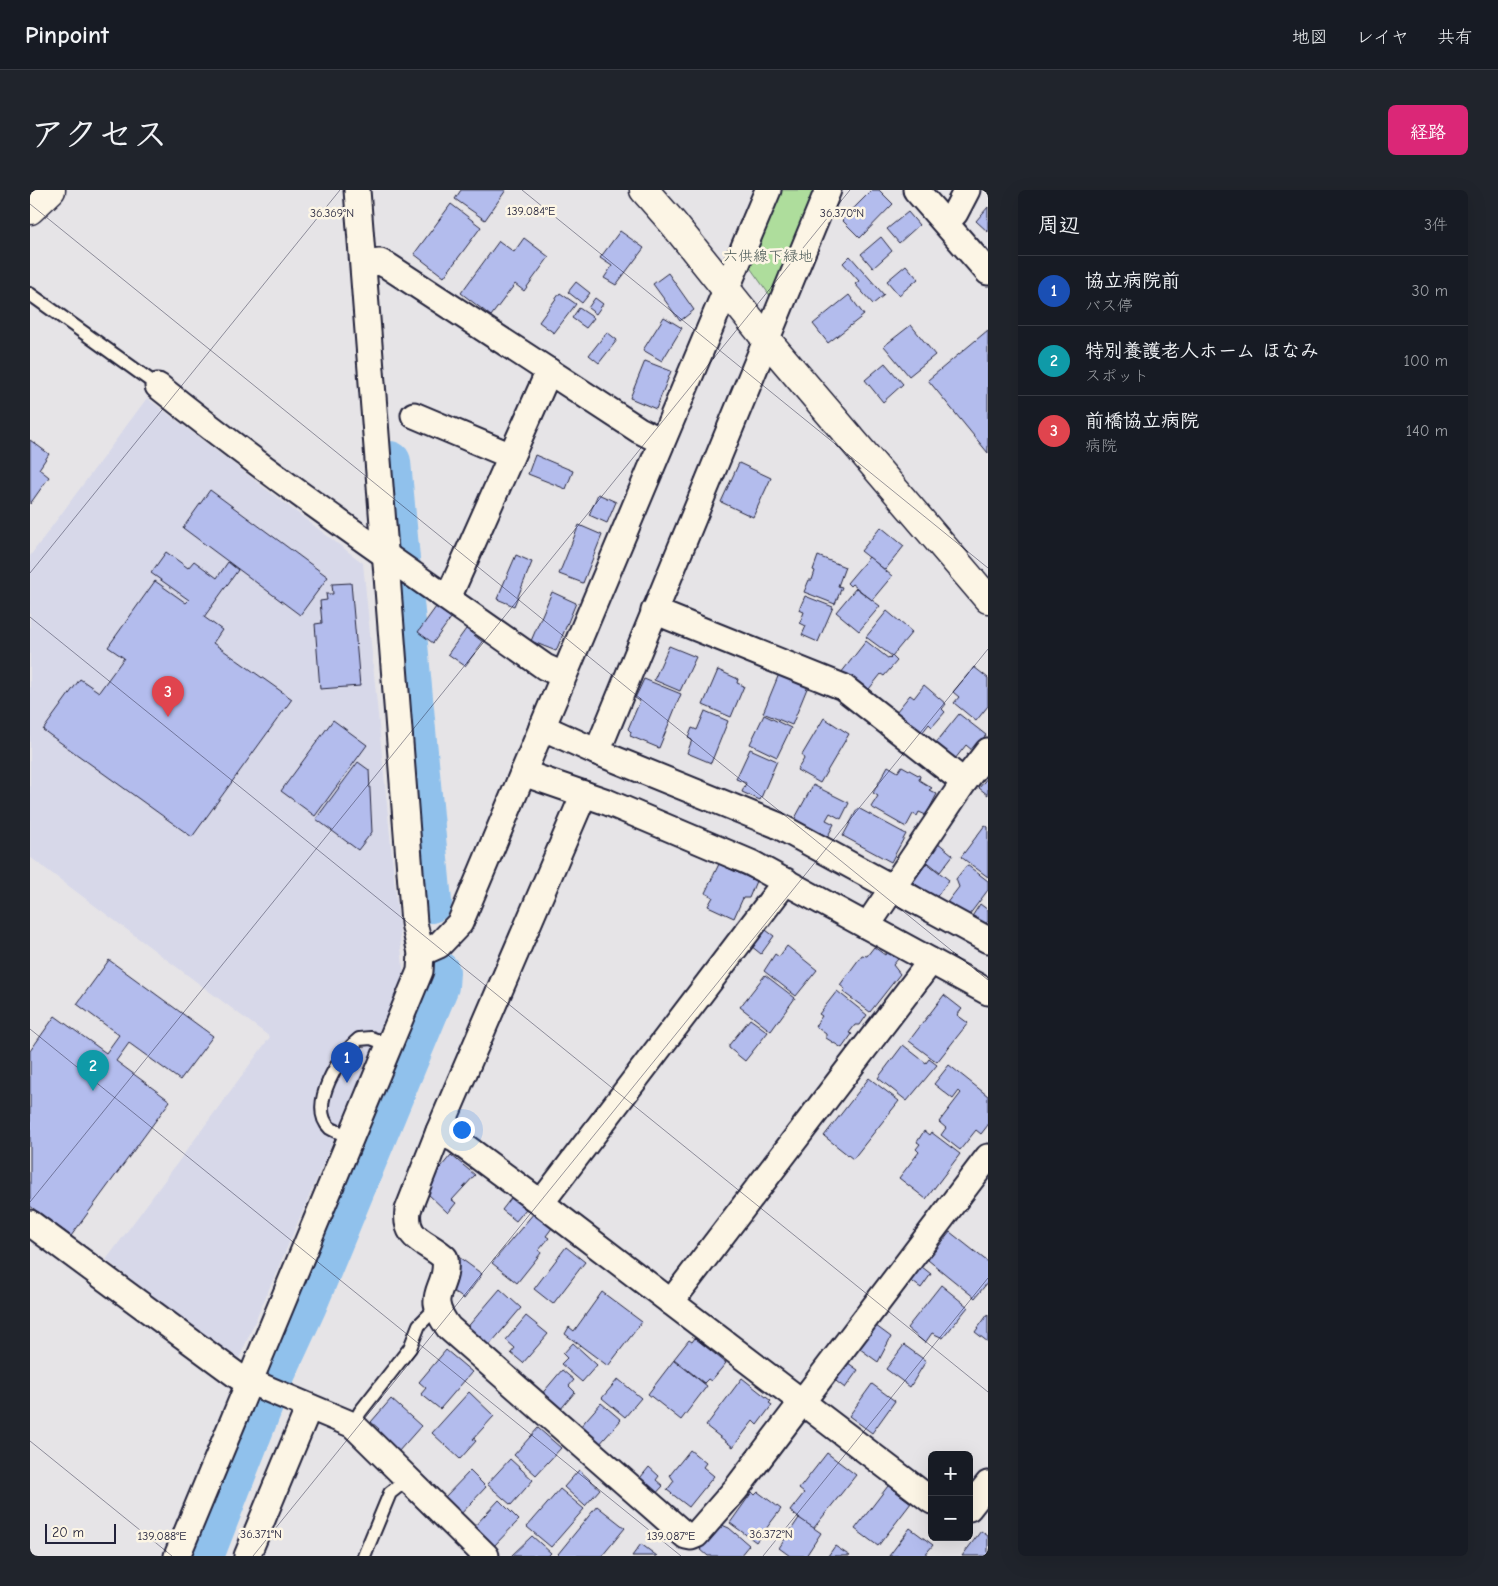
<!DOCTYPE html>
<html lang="ja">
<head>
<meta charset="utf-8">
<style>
	:root { --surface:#171b24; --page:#20242c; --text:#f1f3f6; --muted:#9ea1a6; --line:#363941; --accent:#db2777 }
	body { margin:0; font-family:"Comic Neue","Klee One",sans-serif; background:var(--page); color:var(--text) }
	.controls { position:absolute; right:15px; bottom:15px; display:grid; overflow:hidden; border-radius:8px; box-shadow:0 5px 20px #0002 }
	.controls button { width:45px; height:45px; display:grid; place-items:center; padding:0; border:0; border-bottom:1px solid var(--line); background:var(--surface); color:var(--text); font:25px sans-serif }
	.scale { position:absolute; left:15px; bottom:12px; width:71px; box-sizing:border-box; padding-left:5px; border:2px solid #22223b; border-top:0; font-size:14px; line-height:18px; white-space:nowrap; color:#22223b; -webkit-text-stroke:4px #fcf5e5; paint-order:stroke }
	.you { position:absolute; left:431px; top:939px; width:18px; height:18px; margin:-12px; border:4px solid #fff; border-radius:50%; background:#1a73e8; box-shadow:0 0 0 8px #1a73e833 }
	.badge { display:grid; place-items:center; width:32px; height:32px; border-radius:50%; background:var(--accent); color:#fff; font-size:16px; font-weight:700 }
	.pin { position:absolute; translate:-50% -41px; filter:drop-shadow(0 1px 2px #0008) }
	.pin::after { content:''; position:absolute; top:26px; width:18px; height:15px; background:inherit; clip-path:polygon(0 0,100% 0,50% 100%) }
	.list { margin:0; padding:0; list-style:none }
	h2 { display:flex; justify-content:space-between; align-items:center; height:65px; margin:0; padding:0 20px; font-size:21px }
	h2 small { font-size:16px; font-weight:400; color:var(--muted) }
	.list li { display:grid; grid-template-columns:32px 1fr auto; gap:15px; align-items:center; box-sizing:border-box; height:70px; padding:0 20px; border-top:1px solid var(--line) }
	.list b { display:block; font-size:19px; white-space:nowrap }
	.list p { margin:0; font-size:16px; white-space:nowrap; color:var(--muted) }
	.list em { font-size:16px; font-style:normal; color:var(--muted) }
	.map { position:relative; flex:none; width:958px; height:1366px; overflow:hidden; border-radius:8px }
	header { display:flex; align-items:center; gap:30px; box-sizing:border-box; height:70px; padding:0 25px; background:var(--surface); border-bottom:1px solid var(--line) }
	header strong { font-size:24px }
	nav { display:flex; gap:28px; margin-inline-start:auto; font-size:18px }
	.intro { display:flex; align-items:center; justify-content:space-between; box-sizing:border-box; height:120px; padding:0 30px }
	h1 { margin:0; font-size:35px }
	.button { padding:12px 22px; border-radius:8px; background:var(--accent); color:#fff; font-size:18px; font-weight:700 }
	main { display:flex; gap:30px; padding:0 30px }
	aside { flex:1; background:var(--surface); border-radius:8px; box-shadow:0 5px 20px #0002 }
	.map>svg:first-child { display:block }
</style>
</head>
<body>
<header>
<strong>Pinpoint</strong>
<nav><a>地図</a><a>レイヤ</a><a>共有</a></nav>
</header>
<div class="intro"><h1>アクセス</h1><a class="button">経路</a></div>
<main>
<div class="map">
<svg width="958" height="1366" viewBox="0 0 958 1366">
	<rect width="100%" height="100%" fill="#e6e4e7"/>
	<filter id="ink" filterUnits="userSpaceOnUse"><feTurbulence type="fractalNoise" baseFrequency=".02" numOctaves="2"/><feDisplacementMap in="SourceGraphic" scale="10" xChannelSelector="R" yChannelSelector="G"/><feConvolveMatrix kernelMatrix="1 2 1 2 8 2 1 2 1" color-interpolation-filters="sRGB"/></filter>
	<g filter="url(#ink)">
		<!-- built -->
		<polygon fill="#d7d8e9" points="117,208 333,373 374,787 208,1171 76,1070 240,847 0,667 0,366"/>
		<!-- green -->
		<polygon fill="#aedd9c" stroke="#68806c" points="747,0 786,0 741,107 716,72"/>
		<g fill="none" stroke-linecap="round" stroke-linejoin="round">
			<!-- river -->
			<g stroke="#90c1ec" stroke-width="42">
				<polyline points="360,272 401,712"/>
				<polyline points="173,1366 243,1187 276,1115 408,796 409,782"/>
			</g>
		</g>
		<!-- building -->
		<g fill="#b3bced" stroke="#22223b">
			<polygon points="431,0 476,0 455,30 425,9"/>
			<polygon points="842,0 849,0 863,14 830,48 812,30"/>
			<polygon points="421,14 451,37 414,87 384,64"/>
			<polygon points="958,17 958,42 946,31"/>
			<polygon points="878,22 889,35 869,53 857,39"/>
			<polygon points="590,41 614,58 586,95 574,88 582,76 570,68"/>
			<polygon points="851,47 862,61 843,78 831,64"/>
			<polygon points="494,48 519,67 494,101 485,94 461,126 431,103 469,51 484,62"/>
			<polygon points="820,66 854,105 843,114 825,94 829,91 813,73"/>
			<polygon points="876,75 888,89 869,105 857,91"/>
			<polygon points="638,83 664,120 650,131 623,94"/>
			<polygon points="546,92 560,103 552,113 538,102"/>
			<polygon points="530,103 546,114 524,143 509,132"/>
			<polygon points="819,105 834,125 798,153 783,134"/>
			<polygon points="565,108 573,114 566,124 558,118"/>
			<polygon points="549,118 564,128 556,138 542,128"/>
			<polygon points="634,127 652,138 632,171 613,160"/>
			<polygon points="881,135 905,165 879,186 854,156"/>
			<polygon points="958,140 958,263 898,190"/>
			<polygon points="577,142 587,150 569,173 559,165"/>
			<polygon points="615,171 641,181 626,219 600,208"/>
			<polygon points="855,173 873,194 853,212 835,190"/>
			<polygon points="0,250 19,264 9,279 19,287 0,314"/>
			<polygon points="505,265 543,281 536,299 498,284"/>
			<polygon points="709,273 741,288 723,327 691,312"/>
			<polygon points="180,300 298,387 270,425 153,338"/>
			<polygon points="568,304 586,312 577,333 559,325"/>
			<polygon points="549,335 572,345 553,393 529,384"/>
			<polygon points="851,337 874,356 855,380 831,361"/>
			<polygon points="136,362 158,378 164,371 187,388 198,372 208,380 174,427 192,440 183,453 262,509 162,647 13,540 50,489 69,502 94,468 78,457 125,391 156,413 159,410 121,383"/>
			<polygon points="486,365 502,372 484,416 467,409"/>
			<polygon points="788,366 815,377 808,396 812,397 805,414 774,402 779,390 782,390 785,381 783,380"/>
			<polygon points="839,367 862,386 842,410 822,394 820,396 817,393"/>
			<polygon points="321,393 330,496 290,499 285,434 292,433 290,411 297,410 296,404 303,404 302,394"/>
			<polygon points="826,398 850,416 829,441 806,422"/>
			<polygon points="522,402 546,413 526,461 501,451"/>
			<polygon points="775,406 803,417 788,452 772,445 776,436 770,433 774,422 769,420"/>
			<polygon points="406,417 421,428 403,453 388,442"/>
			<polygon points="857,421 882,442 862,466 836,447"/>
			<polygon points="436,439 453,452 435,476 418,464"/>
			<polygon points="836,451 859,469 862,466 867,471 854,486 851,484 835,504 811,483"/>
			<polygon points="639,456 666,467 650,501 624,490"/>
			<polygon points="944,477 958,488 958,516 946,531 924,513 929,507 923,502"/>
			<polygon points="688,480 708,489 707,493 714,496 701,527 673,515"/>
			<polygon points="749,484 778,496 762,535 733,523"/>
			<polygon points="614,489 651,504 629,558 600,546 601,542 598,539 610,511 605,508"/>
			<polygon points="894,495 916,514 912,519 915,522 902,537 899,534 892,543 866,522 880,505 884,508"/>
			<polygon points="675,521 698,531 681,573 657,563 662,550 658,548 662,538 667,540"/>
			<polygon points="929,524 956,545 943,561 936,555 925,569 905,554"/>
			<polygon points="734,525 761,538 747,567 720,554"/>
			<polygon points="794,528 819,544 790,593 767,580 774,569 772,565"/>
			<polygon points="303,530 337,555 285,626 251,601"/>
			<polygon points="720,559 747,571 730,610 712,602 716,593 706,589"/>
			<polygon points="328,572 339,580 342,642 328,660 286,629"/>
			<polygon points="858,576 868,582 872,576 890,586 889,590 902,598 899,600 907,604 896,625 889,622 887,626 883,624 876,637 841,617 848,606 843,603"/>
			<polygon points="958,587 958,605 949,598"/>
			<polygon points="783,595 819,613 811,629 800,623 796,630 804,634 797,648 764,630"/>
			<polygon points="828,618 876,644 861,672 813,646"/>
			<polygon points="955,635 958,637 958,687 931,667"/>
			<polygon points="907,652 923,665 910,682 894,669"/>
			<polygon points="897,673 919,690 905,709 883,692"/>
			<polygon points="689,674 726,691 719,708 713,708 704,728 678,716 683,707 675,703"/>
			<polygon points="937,675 958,691 958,700 936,729 916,714 929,697 926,689"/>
			<polygon points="950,714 958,720 958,731 954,737 941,728"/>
			<polygon points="729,735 744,746 731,764 716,752"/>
			<polygon points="757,756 787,780 766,806 734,781 745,764 749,767"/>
			<polygon points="844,757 855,765 858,761 868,769 863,775 870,784 840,822 813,802 815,799 810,795 832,765 837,766"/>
			<polygon points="79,770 183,846 150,890 99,853 86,871 140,911 41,1046 0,1016 0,861 25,826 76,863 89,845 47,814"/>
			<polygon points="735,785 765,808 741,841 710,817"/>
			<polygon points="807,801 837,825 830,835 825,835 819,843 822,844 812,858 796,848 796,844 785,836 792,826 789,824"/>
			<polygon points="914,805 932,819 927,825 938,833 907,872 879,851"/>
			<polygon points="720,829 738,842 715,871 699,858 699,855"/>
			<polygon points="873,855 896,873 899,869 907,875 877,911 848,888"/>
			<polygon points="919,875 958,906 958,935 951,944 946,940 930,960 911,945 916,938 909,932 931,903 929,901 923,909 904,894"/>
			<polygon points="839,888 869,911 823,969 794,946"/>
			<polygon points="894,941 899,945 901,942 930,964 896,1009 869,988 889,962 886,959 890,954 887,952"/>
			<polygon points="421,965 445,985 422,1010 426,1013 418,1023 397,1003 396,995"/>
			<polygon points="482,1007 496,1019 486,1031 472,1020"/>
			<polygon points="504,1023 522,1038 516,1046 519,1048 509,1060 511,1063 487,1093 462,1073"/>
			<polygon points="920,1042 958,1072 958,1092 945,1108 898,1070"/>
			<polygon points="536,1057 555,1072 523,1114 504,1099"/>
			<polygon points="426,1065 452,1084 434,1109 420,1099"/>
			<polygon points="887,1073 901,1084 891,1098 876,1087"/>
			<polygon points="911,1095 938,1117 913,1148 902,1143 895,1153 877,1138"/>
			<polygon points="470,1099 491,1118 457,1158 435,1140"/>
			<polygon points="572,1102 612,1132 578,1176 535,1144 539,1137 544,1141"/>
			<polygon points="958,1124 958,1152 945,1142"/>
			<polygon points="496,1126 518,1144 493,1173 481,1163 485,1158 476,1150"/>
			<polygon points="842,1133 861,1147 848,1172 826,1156"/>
			<polygon points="665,1148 696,1173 681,1191 678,1189 674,1193 644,1169 659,1150 662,1152"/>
			<polygon points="543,1153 567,1175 552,1192 531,1174 537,1168 533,1164"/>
			<polygon points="874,1155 896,1171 880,1197 856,1179"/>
			<polygon points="416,1160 442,1182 410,1219 391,1204 396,1198 389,1192"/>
			<polygon points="811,1168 828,1180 815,1198 798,1185"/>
			<polygon points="644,1170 677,1196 651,1230 618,1204"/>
			<polygon points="532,1180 544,1190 539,1196 545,1202 530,1220 510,1206"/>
			<polygon points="712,1188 741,1211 739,1213 742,1215 727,1235 723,1231 703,1257 676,1236"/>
			<polygon points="588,1189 611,1208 595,1227 572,1208"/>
			<polygon points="842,1194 865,1211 842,1243 819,1226"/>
			<polygon points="439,1202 464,1226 443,1249 446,1251 430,1269 402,1243"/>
			<polygon points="361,1209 391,1236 368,1262 346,1243 349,1239 341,1232"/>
			<polygon points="571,1213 591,1230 568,1256 549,1238"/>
			<polygon points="508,1238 531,1258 506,1285 484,1265"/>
			<polygon points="660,1260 676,1273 673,1277 684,1286 659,1317 637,1300 644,1291 640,1285"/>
			<polygon points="797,1263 826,1285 783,1339 760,1321 774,1303 769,1299"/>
			<polygon points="480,1269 503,1290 481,1315 457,1294"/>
			<polygon points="619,1277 629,1286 626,1290 633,1296 622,1308 606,1293"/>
			<polygon points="549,1280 570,1299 555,1316 534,1297"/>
			<polygon points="440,1281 456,1297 429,1326 412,1310"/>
			<polygon points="858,1296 881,1313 848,1356 825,1339"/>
			<polygon points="530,1299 554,1319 521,1357 497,1337"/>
			<polygon points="722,1302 725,1305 728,1302 751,1319 726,1352 700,1333"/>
			<polygon points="469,1310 489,1330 462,1358 442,1339"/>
			<polygon points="567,1316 595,1338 572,1366 530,1366 528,1364"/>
			<polygon points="769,1328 791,1343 776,1366 760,1366 749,1358"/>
			<polygon points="692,1335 699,1338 719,1355 710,1366 678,1366 670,1359"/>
			<polygon points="880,1338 903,1355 894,1366 859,1366"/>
			<polygon points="951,1341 958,1346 958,1366 932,1366"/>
			<polygon points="502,1346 521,1363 518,1366 481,1366"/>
			<polygon points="611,1354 627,1366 602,1366"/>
			<polygon points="805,1356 820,1366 798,1366"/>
		</g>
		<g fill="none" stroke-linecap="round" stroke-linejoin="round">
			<defs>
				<g id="service">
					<polyline points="0,104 128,196"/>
					<path d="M322 947C315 944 306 942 300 938 277 917 310 864 329 849L341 848 359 855"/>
					<polyline points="323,1235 330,1222 380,1158 389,1135 406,1118"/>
					<polyline points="334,1366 360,1303 379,1288"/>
				</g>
				<g id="minor">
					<polyline points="886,0 958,82"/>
					<polyline points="916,33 925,23 937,0"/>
					<polyline points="334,74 350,72 358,76 609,240 631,251"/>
					<path d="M128 196C252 296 385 385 515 477L533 485"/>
					<polyline points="384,225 481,266"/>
					<polyline points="418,408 519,181"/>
					<polyline points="624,421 813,497 934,592"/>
					<polyline points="512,537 567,562 747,635 958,750"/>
					<polyline points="567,562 798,0"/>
					<polyline points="493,583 577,612 721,673 958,802"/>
					<path d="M554 604 409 941 378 1020C374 1051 397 1051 415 1068 419 1101 392 1103 419 1138L656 1346 661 1347 666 1345 706 1299 958 967"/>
					<polyline points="837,736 934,592 958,561"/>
					<polyline points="391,763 409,755 430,733 738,0"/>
					<polyline points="409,941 426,950 511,1013 902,1311"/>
					<polyline points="511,1013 756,691"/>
					<polyline points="0,1033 209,1187 323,1235 456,1366"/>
					<polyline points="641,1112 901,771"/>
					<polyline points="939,1318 958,1294"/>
					<polyline points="147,1366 390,781 391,763 384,733 327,0"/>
					<polyline points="217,1366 279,1217"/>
				</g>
				<g id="tertiary">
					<polyline points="614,0 643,33 736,149 958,409"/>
					<polyline points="0,20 21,0"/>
				</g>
			</defs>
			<!-- service casing -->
			<use href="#service" stroke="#22223b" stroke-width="16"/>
			<!-- minor casing -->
			<use href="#minor" stroke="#22223b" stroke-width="29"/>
			<!-- tertiary casing -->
			<use href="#tertiary" stroke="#22223b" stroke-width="31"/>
			<!-- service -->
			<use href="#service" stroke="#fcf5e5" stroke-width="12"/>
			<!-- minor -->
			<use href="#minor" stroke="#fcf5e5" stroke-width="25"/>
			<!-- tertiary -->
			<use href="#tertiary" stroke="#fcf5e5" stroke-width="28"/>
		</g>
	</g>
	<!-- ticks -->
	<path fill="none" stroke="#22223b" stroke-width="1" stroke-opacity="0.45" d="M492 0 958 378M0 14 958 790M0 383 310 0M0 427 958 1202M0 839 651 1366M0 1012 820 0M0 1251 142 1366M223 1366 958 459M733 1366 958 1088"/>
	<g text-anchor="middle" stroke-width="5" stroke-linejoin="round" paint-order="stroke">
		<!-- park labels -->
		<g font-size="15" fill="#4c5a58" stroke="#fcf5e5">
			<text x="738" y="71">六供線下緑地</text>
		</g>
	</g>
	<g font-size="12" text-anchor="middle" fill="#22223b" stroke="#fcf5e5" stroke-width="5" stroke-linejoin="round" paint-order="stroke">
		<text x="501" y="25">139.084°E</text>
		<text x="302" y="27">36.369°N</text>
		<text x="812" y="27">36.370°N</text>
		<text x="231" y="1348">36.371°N</text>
		<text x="741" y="1348">36.372°N</text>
		<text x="132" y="1350">139.088°E</text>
		<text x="641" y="1350">139.087°E</text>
	</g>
</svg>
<div class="controls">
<button>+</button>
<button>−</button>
</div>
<div class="scale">20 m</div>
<div class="you"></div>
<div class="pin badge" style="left:317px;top:893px;background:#1a4fb4">1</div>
<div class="pin badge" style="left:63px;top:901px;background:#0f9aa8">2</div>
<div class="pin badge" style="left:138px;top:527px;background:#e0444e">3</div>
</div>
<aside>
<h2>周辺<small>3件</small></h2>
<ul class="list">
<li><span class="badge" style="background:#1a4fb4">1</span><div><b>協立病院前</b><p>バス停</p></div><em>30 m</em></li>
<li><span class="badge" style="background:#0f9aa8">2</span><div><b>特別養護老人ホーム ほなみ</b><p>スポット</p></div><em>100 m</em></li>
<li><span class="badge" style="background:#e0444e">3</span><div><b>前橋協立病院</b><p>病院</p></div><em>140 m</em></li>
</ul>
</aside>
</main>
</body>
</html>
